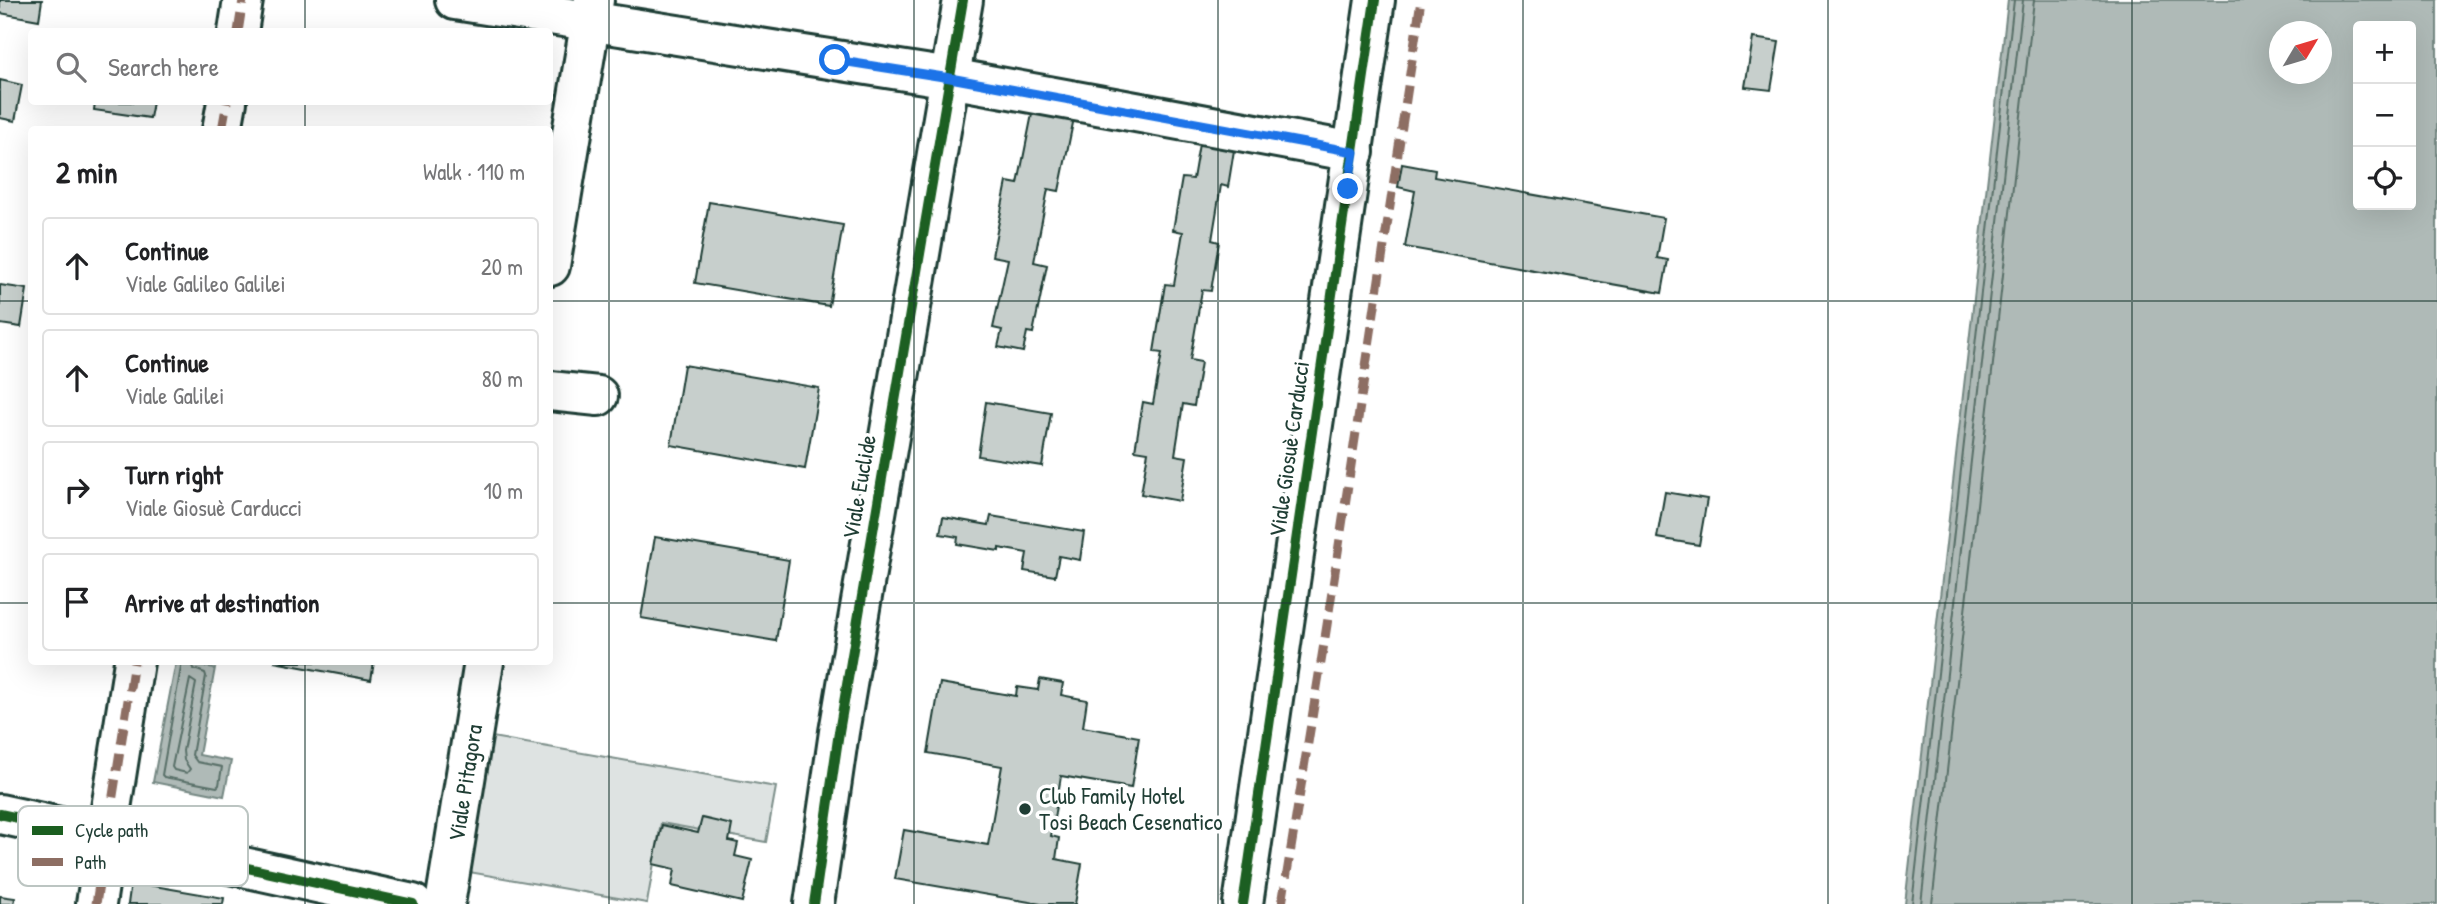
<!DOCTYPE html>
<html lang="en">
<head>
<meta charset="utf-8">
<style>
	:root { --surface:#fff; --page:#f2f2f2; --text:#202124; --muted:#757577; --line:#e0e0e0 }
	body { margin:0; font-family:"Patrick Hand",sans-serif; background:var(--page); color:var(--text) }
	.controls { position:absolute; right:21px; top:21px; display:grid; overflow:hidden; border-radius:7px; box-shadow:0 7px 28px #0002 }
	.controls button { width:63px; height:63px; display:grid; place-items:center; padding:0; border:0; border-bottom:2px solid var(--line); background:var(--surface); color:var(--text); font:35px sans-serif }
	.compass { position:absolute; left:2269px; top:21px; width:63px; height:63px; border-radius:50%; background:var(--surface); box-shadow:0 7px 28px #0002; rotate:52deg }
	.stop { position:absolute; width:21px; height:21px; margin:-16px; border:5px solid #1a73e8; border-radius:50%; background:#fff }
	.stop.end { background:#1a73e8; border-color:#fff; box-shadow:0 2px 7px #0008 }
	.list { margin:0; padding:0; list-style:none }
	h2 { display:flex; justify-content:space-between; align-items:center; height:91px; margin:0; padding:0 28px; font-size:30px }
	h2 small { font-size:23px; font-weight:400; color:var(--muted) }
	.list li { display:grid; grid-template-columns:46px 1fr auto; gap:21px; align-items:center; box-sizing:border-box; height:98px; margin:0 14px 14px; padding:0 14px; border:2px solid var(--line); border-radius:7px }
	.list b { display:block; font-size:26px; white-space:nowrap }
	.list p { margin:0; font-size:23px; white-space:nowrap; color:var(--muted) }
	.list em { font-size:23px; font-style:normal; color:var(--muted) }
	.icon { flex:none; width:38px; height:38px; fill:none; stroke:currentColor; stroke-width:2; stroke-linecap:round; stroke-linejoin:round }
	.map { position:relative; flex:none; width:2437px; height:904px; overflow:hidden }
	.search { position:absolute; background:var(--surface); box-shadow:0 7px 28px #0002; left:28px; top:28px; width:525px; height:77px; display:flex; align-items:center; gap:18px; box-sizing:border-box; padding:0 24px; border-radius:7px; color:var(--muted); font-size:26px }
	.panel { position:absolute; background:var(--surface); box-shadow:0 7px 28px #0002; left:28px; top:126px; width:525px; height:539px; border-radius:7px }
	.map>svg:first-child { display:block }
</style>
</head>
<body>
<div class="map">
<svg width="2437" height="904" viewBox="0 0 2437 904">
	<rect width="100%" height="100%" fill="#fff"/>
	<filter id="ink" filterUnits="userSpaceOnUse"><feTurbulence type="fractalNoise" baseFrequency=".0143" numOctaves="2"/><feDisplacementMap in="SourceGraphic" scale="14" xChannelSelector="R" yChannelSelector="G"/><feConvolveMatrix kernelMatrix="1 2 1 2 8 2 1 2 1" color-interpolation-filters="sRGB"/></filter>
	<g filter="url(#ink)">
		<!-- green -->
		<polygon fill="#dee3e2" stroke="#7e908b" stroke-width="2" points="492,737 776,787 766,842 661,823 647,903 469,872"/>
		<!-- water -->
		<g fill="#afbab7" stroke="#758883" stroke-width="2" fill-rule="evenodd">
			<path d="M2008 0H2437V904H1905ZM2358 26H2411V205H2358ZM2280 32H2322V74H2280Z"/>
			<polygon points="176,662 215,668 199,755 231,761 224,796 153,782"/>
		</g>
		<g fill="none" stroke-linecap="round" stroke-linejoin="round">
			<!-- shore -->
			<g stroke="#596f68" stroke-width="2">
				<polyline points="182,662 162,775 164,777 217,787 219,785 222,767 197,762 192,755 206,676 205,673 194,669 192,662"/>
				<polygon points="190,679 196,683 183,751 184,760 190,769 187,773 174,770 172,767"/>
				<polyline points="1912,904 2014,0"/>
				<polyline points="1921,904 2023,0"/>
				<polyline points="1932,904 2034,0"/>
			</g>
		</g>
		<!-- building -->
		<g fill="#c7cfcc" stroke="#1f3d34" stroke-width="2">
			<polygon points="0,0 42,0 39,20 0,13"/>
			<polygon points="1753,38 1779,42 1771,90 1745,87"/>
			<polygon points="0,80 22,85 15,121 0,118"/>
			<polygon points="95,102 153,102 150,118 94,110"/>
			<polygon points="1033,109 1074,118 1059,191 1048,189 1034,262 1047,265 1033,333 1027,332 1023,352 998,347 1002,330 993,328 1008,259 992,256 1007,182 1018,184"/>
			<polygon points="1200,138 1235,144 1228,187 1221,185 1212,240 1219,242 1211,291 1202,290 1190,360 1201,362 1194,406 1183,404 1175,455 1187,457 1180,501 1141,494 1148,452 1135,450 1143,402 1153,404 1162,353 1154,352 1165,284 1174,285 1183,232 1173,230 1182,178 1193,179"/>
			<polygon points="1402,164 1435,170 1434,177 1664,218 1657,258 1668,260 1662,293 1405,247 1415,191 1398,187"/>
			<polygon points="709,202 843,225 829,306 695,283"/>
			<polygon points="0,285 27,289 21,327 0,324"/>
			<polygon points="684,365 819,388 805,469 671,445"/>
			<polygon points="986,402 1051,413 1042,466 978,456"/>
			<polygon points="1665,492 1707,499 1699,545 1657,538"/>
			<polygon points="991,516 1084,532 1080,560 1059,556 1055,576 1024,571 1027,553 999,548 999,551 957,544 958,537 940,534 943,517 989,525"/>
			<polygon points="655,537 789,560 776,641 641,618"/>
			<polygon points="274,662 374,662 371,680"/>
			<polygon points="1040,679 1063,683 1061,695 1087,700 1083,727 1139,737 1131,788 1061,776 1051,836 1059,838 1056,859 1082,864 1075,904 1041,904 895,879 904,830 988,845 1002,766 928,753 940,683 1016,696 1017,687 1038,690"/>
			<polygon points="702,818 732,825 729,841 738,843 735,856 752,860 742,902 672,886 675,869 653,864 662,825 698,833"/>
			<polygon points="131,882 224,898 223,904 128,904"/>
			<polygon points="0,896 15,898 14,904 0,904"/>
		</g>
		<g fill="none" stroke-linecap="round" stroke-linejoin="round">
			<defs>
				<g id="minor">
					<polyline points="455,0 950,78 1354,152"/>
					<polyline points="238,32 243,0"/>
					<polyline points="222,130 227,102"/>
					<polyline points="550,266 594,0"/>
					<polyline points="550,391 598,396"/>
					<polyline points="0,814 413,904"/>
					<polyline points="96,904 134,662"/>
					<polyline points="445,904 484,662"/>
					<polyline points="814,904 839,732 963,0"/>
					<polyline points="1243,904 1375,0"/>
				</g>
			</defs>
			<!-- minor casing -->
			<use href="#minor" stroke="#1f3d34" stroke-width="44"/>
			<!-- minor -->
			<use href="#minor" stroke="#fff" stroke-width="38"/>
			<!-- quiet -->
			<g stroke="#8d6e63" stroke-width="9" stroke-dasharray="18 9" stroke-linecap="butt">
				<polyline points="238,32 243,0"/>
				<polyline points="222,130 227,102"/>
				<polyline points="96,904 134,662"/>
				<polyline points="1282,904 1327,625 1421,0"/>
			</g>
			<defs>
				<g id="cycleway">
					<polyline points="0,814 413,904"/>
					<polyline points="814,904 839,732 963,0"/>
					<polyline points="1243,904 1375,0"/>
				</g>
			</defs>
			<!-- cycleway casing -->
			<use href="#cycleway" stroke="#fff" stroke-width="15"/>
			<!-- cycleway -->
			<use href="#cycleway" stroke="#1b5e20" stroke-width="10"/>
		</g>
	</g>
	<g fill="none" stroke-linecap="round" stroke-linejoin="round" filter="url(#ink)">
		<!-- route -->
		<polyline stroke="#1a73e8" stroke-width="9" points="835,60 950,78 1354,152 1348,189"/>
	</g>
	<!-- grid -->
	<path fill="none" stroke="#1f3d34" stroke-width="2" stroke-opacity="0.55" d="M305 0V32M609 0V904M914 0V904M1218 0V904M1523 0V904M1828 0V904M2132 0V904M305 102V130M0 301H32M550 301H2437M0 603H32M550 603H2437M305 662V904"/>
	<!-- markers -->
	<circle fill="#1f3d34" stroke="#fff" stroke-width="2.5" cx="1025" cy="809" r="7"/>
	<g text-anchor="middle" stroke-width="7" stroke-linejoin="round" paint-order="stroke">
		<!-- street labels -->
		<g font-size="23" fill="#1f3d34" stroke="#fff">
			<text transform="translate(1289 449) rotate(-82)" y="8">Viale Giosuè Carducci</text>
			<text transform="translate(859 487) rotate(-80)" y="8">Viale Euclide</text>
			<text transform="translate(465 783) rotate(-81)" y="8">Viale Pitagora</text>
		</g>
		<!-- poi labels -->
		<g font-size="23" fill="#1f3d34" stroke="#fff" text-anchor="start">
			<text x="1039" y="804">Club Family Hotel<tspan x="1039" dy="26">Tosi Beach Cesenatico</tspan></text>
		</g>
	</g>
	<!-- legend -->
	<rect x="18" y="806" width="230" height="80" rx="10" fill="#fff" stroke="#bcc5c2" stroke-width="2"/>
	<rect x="32" y="826" width="31" height="9" fill="#1b5e20"/>
	<rect x="32" y="858" width="31" height="8" fill="#8d6e63"/>
	<g font-size="19" fill="#1f3d34">
		<text x="75" y="837">Cycle path</text>
		<text x="75" y="869">Path</text>
	</g>
</svg>
<div class="controls">
<button>+</button>
<button>−</button>
<button><svg class="icon" aria-label="locate" viewBox="0 0 24 24"><circle cx="12" cy="12" r="6"/><path d="M12 2v4M12 18v4M2 12h4M18 12h4"/></svg></button>
</div>
<svg class="compass" viewBox="-18 -18 36 36"><path d="M0-13l5 13h-10z" fill="#e53935"/><path d="M0 13l5-13h-10z" fill="#757577"/></svg>
<div class="stop" style="left:835px;top:60px"></div>
<div class="stop end" style="left:1348px;top:189px"></div>
<div class="search"><svg class="icon" aria-label="search" viewBox="0 0 24 24"><circle cx="10" cy="10" r="6"/><path d="M15 15l6 6"/></svg>Search here</div>
<section class="panel">
<h2>2 min<small>Walk · 110 m</small></h2>
<ul class="list">
<li><svg class="icon" aria-label="ahead" viewBox="0 0 24 24"><path d="M12 20V5M6 11l6-6 6 6"/></svg><div><b>Continue</b><p>Viale Galileo Galilei</p></div><em>20 m</em></li>
<li><svg class="icon" aria-label="ahead" viewBox="0 0 24 24"><path d="M12 20V5M6 11l6-6 6 6"/></svg><div><b>Continue</b><p>Viale Galilei</p></div><em>80 m</em></li>
<li><svg class="icon" aria-label="right" viewBox="0 0 24 24"><path d="M7 20v-9h11M14 6l5 5-5 5"/></svg><div><b>Turn right</b><p>Viale Giosuè Carducci</p></div><em>10 m</em></li>
<li><svg class="icon" aria-label="arrive" viewBox="0 0 24 24"><path d="M6 21V4h12l-3 4 3 4H6"/></svg><div><b>Arrive at destination</b></div></li>
</ul>
</section>
</div>
</body>
</html>
